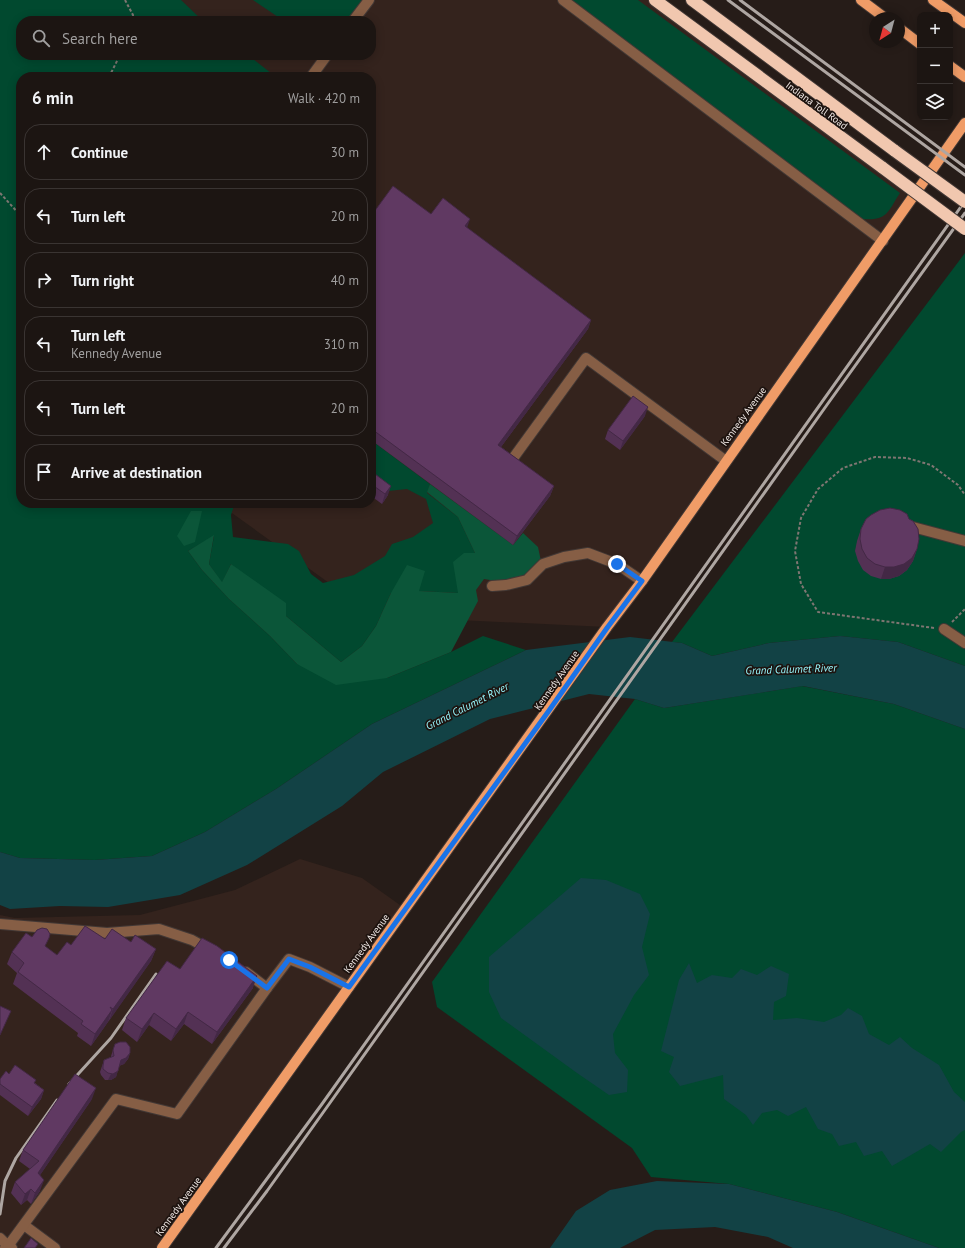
<!DOCTYPE html>
<html lang="en">
<head>
<meta charset="utf-8">
<style>
	:root { --surface:#1c1512; --page:#251e1b; --text:#f1f3f6; --muted:#a09f9f; --line:#3a3432 }
	body { margin:0; font-family:"PT Sans",sans-serif; background:var(--page); color:var(--text) }
	.controls { position:absolute; right:12px; top:12px; display:grid; overflow:hidden; border-radius:8px; box-shadow:0 2px 10px #0003 }
	.controls button { width:36px; height:36px; display:grid; place-items:center; padding:0; border:0; border-bottom:1px solid var(--line); background:var(--surface); color:var(--text); font:20px sans-serif }
	.compass { position:absolute; left:869px; top:12px; width:36px; height:36px; border-radius:50%; background:var(--surface); box-shadow:0 2px 10px #0003; rotate:216deg }
	.stop { position:absolute; width:12px; height:12px; margin:-9px; border:3px solid #1a73e8; border-radius:50%; background:#fff }
	.stop.end { background:#1a73e8; border-color:#fff; box-shadow:0 1px 4px #0008 }
	.list { margin:0; padding:0; list-style:none }
	h2 { display:flex; justify-content:space-between; align-items:center; height:52px; margin:0; padding:0 16px; font-size:17px }
	h2 small { font-size:13px; font-weight:400; color:var(--muted) }
	.list li { display:grid; grid-template-columns:26px 1fr auto; gap:12px; align-items:center; box-sizing:border-box; height:56px; margin:0 8px 8px; padding:0 8px; border:1px solid var(--line); border-radius:16px }
	.list b { display:block; font-size:15px; white-space:nowrap }
	.list p { margin:0; font-size:13px; white-space:nowrap; color:var(--muted) }
	.list em { font-size:13px; font-style:normal; color:var(--muted) }
	.icon { flex:none; width:22px; height:22px; fill:none; stroke:currentColor; stroke-width:2; stroke-linecap:round; stroke-linejoin:round }
	.map { position:relative; flex:none; width:965px; height:1248px; overflow:hidden }
	.search { position:absolute; background:var(--surface); box-shadow:0 2px 10px #0003; left:16px; top:16px; width:360px; height:44px; display:flex; align-items:center; gap:10px; box-sizing:border-box; padding:0 14px; border-radius:16px; color:var(--muted); font-size:15px }
	.panel { position:absolute; background:var(--surface); box-shadow:0 2px 10px #0003; left:16px; top:72px; width:360px; height:436px; border-radius:16px }
	.map>svg:first-child { display:block }
</style>
</head>
<body>
<div class="map">
<svg width="965" height="1248" viewBox="0 0 965 1248">
	<rect width="100%" height="100%" fill="#261c18"/>
	<!-- built -->
	<g fill="#34231d">
		<polygon points="80,0 257,0 288,21 64,21"/>
		<polygon points="346,0 655,0 908,191 883,241 607,627 375,616 218,503 371,503 371,77 23,77 40,55 371,55 371,21 330,21"/>
		<polygon points="300,859 362,878 407,910 163,1248 0,1248 0,915 15,918 140,915 235,890"/>
	</g>
	<!-- green -->
	<g fill="#01492f">
		<polygon points="0,0 181,0 203,21 21,21 21,55 248,55 276,77 21,77 21,503 235,503 231,515 233,537 288,544 299,551 311,574 323,583 354,575 385,556 392,544 413,537 433,523 426,499 407,489 388,491 371,477 371,440 430,484 427,493 458,517 475,553 458,593 419,591 391,593 376,626 362,646 341,662 286,616 231,564 222,583 209,564 214,536 188,551 202,570 229,599 270,636 297,664 387,678 451,652 483,636 526,650 372,724 276,789 205,832 152,856 95,860 20,858 0,852"/>
		<polygon points="253,0 362,0 347,21 284,21"/>
		<path d="M568 0H638L900 193C888 211 888 221 863 219Z"/>
		<polygon points="965,253 965,666 898,642 840,636 769,643 712,656 682,643 672,642"/>
		<polygon points="802,686 894,704 965,729 965,1248 939,1248 837,1212 729,1184 651,1177 632,1148 437,1007 432,982 635,699 664,708"/>
	</g>
	<!-- forest -->
	<g fill="#0b5639">
		<polygon points="430,484 513,545 523,533 538,547 542,566 530,578 508,583 484,579 476,590 478,601 451,652 387,678 336,685 297,664 270,636 229,599 202,570 188,551 214,535 209,564 222,582 231,564 286,603 286,616 341,662 362,646 376,626 391,593 407,565 425,571 419,591 458,593 453,562 464,553 475,553 458,517 427,492"/>
		<polygon points="191,511 202,511 195,542 184,546 177,536"/>
	</g>
	<!-- water -->
	<g fill="#124245">
		<polygon points="840,636 898,642 965,666 965,729 894,704 803,686 664,708 635,699 589,694 490,719 383,772 342,806 247,865 180,895 108,907 60,906 10,909 0,905 0,852 20,858 95,860 152,856 205,832 276,789 372,724 526,650 630,637 682,643 712,656 769,643"/>
		<polygon points="581,878 606,880 640,894 650,914 642,947 649,975 634,995 613,1034 615,1053 628,1070 627,1092 609,1095 577,1073 501,1018 489,992 489,957"/>
		<polygon points="689,963 697,983 712,975 732,978 741,969 757,975 771,966 789,974 786,996 774,1002 773,1020 797,1018 824,1022 841,1015 848,1008 862,1016 869,1034 889,1045 900,1037 912,1048 939,1065 954,1092 965,1102 965,1130 961,1132 941,1152 930,1144 892,1166 882,1151 864,1156 856,1142 839,1146 832,1134 818,1129 806,1107 788,1116 777,1110 762,1113 753,1125 746,1115 724,1099 723,1075 680,1086 669,1072 674,1057 661,1051 679,980"/>
		<polygon points="657,1181 729,1184 837,1212 939,1248 793,1248 768,1237 715,1227 655,1230 620,1248 550,1248 576,1211 610,1190"/>
	</g>
	<g fill="none" stroke-linecap="round" stroke-linejoin="round">
		<defs>
			<g id="minor">
				<polyline points="563,0 883,241"/>
				<polyline points="353,21 369,0"/>
				<polyline points="311,77 327,55"/>
				<polyline points="514,457 586,358 726,461"/>
				<polyline points="909,526 965,541"/>
				<polyline points="492,586 506,585 527,580 543,564 564,557 588,553 617,564 642,581"/>
				<polyline points="944,629 965,643"/>
				<polyline points="0,924 107,933 159,929 192,940 210,950"/>
				<polyline points="246,972 267,988 289,959 310,967 349,987"/>
				<polyline points="24,1225 55,1248"/>
				<polyline points="0,1238 8,1246 5,1248"/>
				<polyline points="12,1248 8,1246 116,1099 177,1114 267,988"/>
			</g>
			<g id="major">
				<polyline points="861,0 885,18"/>
				<polyline points="933,0 965,23"/>
				<polyline points="899,28 920,44"/>
				<polyline points="950,66 965,77"/>
				<polyline points="162,1248 607,627 642,581 965,123"/>
			</g>
			<g id="highway">
				<polyline points="655,0 883,168"/>
				<polyline points="692,0 895,151"/>
			</g>
		</defs>
		<!-- minor casing -->
		<use href="#minor" stroke="#423835" stroke-width="12"/>
		<!-- major casing -->
		<use href="#major" stroke="#423835" stroke-width="12"/>
		<!-- highway casing -->
		<use href="#highway" stroke="#423835" stroke-width="14"/>
		<!-- path -->
		<g stroke="#7f7672" stroke-width="2" stroke-dasharray="3 2" stroke-linecap="butt">
			<polyline points="125,0 133,15 132,21"/>
			<polyline points="109,77 120,55"/>
			<polyline points="0,193 21,216"/>
			<polyline points="952,622 965,609"/>
			<polyline points="934,628 818,612 801,584 795,551 801,518 818,489 843,468 875,457 907,458 931,465 958,485 965,495"/>
		</g>
		<!-- minor -->
		<use href="#minor" stroke="#865e45" stroke-width="10"/>
		<!-- major -->
		<use href="#major" stroke="#f09c67" stroke-width="10"/>
		<!-- highway -->
		<use href="#highway" stroke="#f1c7af" stroke-width="12"/>
		<!-- rail -->
		<g stroke="#aea6a2" stroke-width="3">
			<polyline points="728,0 965,175"/>
			<polyline points="740,0 965,167"/>
			<polyline points="69,1084 111,1038 156,974"/>
			<polyline points="0,1214 5,1181 16,1158 57,1100"/>
			<polyline points="216,1248 322,1104 965,201"/>
			<polyline points="224,1248 267,1191 322,1114 829,402 965,213"/>
		</g>
		<defs>
			<g id="highway-bridge">
				<polyline points="895,151 965,202"/>
				<polyline points="883,168 965,229"/>
			</g>
		</defs>
		<!-- highway-bridge casing -->
		<use href="#highway-bridge" stroke="#423835" stroke-width="14" stroke-linecap="butt"/>
		<!-- highway-bridge -->
		<use href="#highway-bridge" stroke="#f1c7af" stroke-width="12"/>
	</g>
	<!-- wall -->
	<g fill="#533154">
		<polygon points="431,214 467,228 591,320 588,329 501,447 554,486 550,496 513,545 371,440 371,216"/>
		<polygon points="645,416 620,450 605,439 608,430"/>
		<polygon points="371,471 388,495 382,504 371,496"/>
		<polygon points="861,529 917,549 913,561 907,570 899,576 889,579 881,579 871,576 863,570 858,561 855,551 857,541"/>
		<polygon points="32,937 57,955 71,945 105,939 131,942 156,949 151,961 91,1046 77,1036 78,1033 13,984 17,973 7,964 12,952"/>
		<polygon points="180,969 253,988 212,1044 184,1024 171,1041 149,1025 137,1042 122,1030 126,1018"/>
		<polygon points="113,1050 130,1053 128,1059 124,1064 119,1066 116,1077 111,1080 105,1080 101,1075 100,1072 104,1060 111,1057 111,1056"/>
		<polygon points="9,1074 35,1083 44,1090 41,1099 28,1116 0,1095 0,1079"/>
		<polygon points="92,1099 40,1175 40,1191 31,1204 27,1200 21,1205 11,1193 15,1182 30,1169 19,1161 23,1150"/>
	</g>
	<!-- shaded-wall -->
	<g fill="#432845">
		<polygon points="470,219 467,228 461,236 465,226"/>
		<polygon points="591,320 588,329 495,455 498,445"/>
		<polygon points="648,407 645,416 620,450 623,441"/>
		<polygon points="391,486 388,495 382,504 385,494"/>
		<polygon points="554,486 550,496 513,545 517,536"/>
		<polygon points="917,549 913,561 907,570 899,576 889,579 881,579 885,567"/>
		<polygon points="156,949 151,961 109,1021 113,1009"/>
		<polygon points="257,976 253,988 212,1044 217,1032"/>
		<polygon points="112,1010 108,1022 91,1046 95,1034"/>
		<polygon points="188,1012 184,1024 171,1041 176,1029"/>
		<polygon points="154,1013 149,1025 137,1042 142,1029"/>
		<polygon points="130,1053 128,1059 124,1064 118,1066 121,1060"/>
		<polygon points="118,1071 116,1077 111,1080 108,1080 111,1074"/>
		<polygon points="96,1088 92,1099 34,1184 38,1173"/>
		<polygon points="44,1090 41,1099 28,1116 32,1107"/>
		<polygon points="44,1180 40,1191 31,1204 35,1193"/>
		<polygon points="31,1189 27,1200 21,1205 25,1194"/>
	</g>
	<!-- building -->
	<g fill="#603962" stroke="#432845">
		<polygon points="393,186 431,214 443,198 470,219 465,226 591,320 498,445 554,486 517,536 373,430 371,433 371,216"/>
		<polygon points="633,396 648,407 623,441 608,430"/>
		<polygon points="371,471 391,486 385,494 371,484"/>
		<polygon points="890,508 900,510 907,514 909,519 913,521 918,529 919,539 917,549 912,558 904,564 894,567 885,567 875,564 867,558 862,549 860,539 861,529 866,519 871,515 880,510"/>
		<polygon points="85,926 105,939 112,929 131,942 135,935 156,949 113,1009 110,1007 112,1010 95,1034 81,1024 83,1021 18,972 24,963 12,952 26,933 32,937 37,930 42,928 47,929 50,934 49,938 45,946 57,955 67,942 71,945"/>
		<polygon points="202,938 217,946 257,976 217,1032 188,1012 176,1029 154,1013 142,1029 126,1018 167,961 180,969"/>
		<polygon points="0,1006 11,1011 0,1035"/>
		<polygon points="120,1042 126,1042 130,1047 130,1053 126,1058 121,1060 118,1071 113,1074 108,1073 103,1069 103,1066 104,1060 114,1056 113,1050 115,1044"/>
		<polygon points="15,1065 36,1080 34,1083 44,1090 32,1107 0,1084 0,1079 6,1071 9,1074"/>
		<polygon points="75,1074 96,1088 38,1173 44,1180 35,1193 31,1189 25,1194 15,1182 39,1161 23,1150"/>
		<polygon points="31,1238 38,1244 35,1248 24,1248"/>
	</g>
	<g fill="none" stroke-linecap="round" stroke-linejoin="round">
		<!-- route -->
		<polyline stroke="#1a73e8" stroke-width="5" points="229,960 267,988 289,959 310,967 349,987 548,712 607,628 642,581 617,564"/>
	</g>
	<g text-anchor="middle" stroke-width="3.5" stroke-linejoin="round" paint-order="stroke">
		<!-- street labels -->
		<g font-size="10" fill="#efe7e4" stroke="#1d130f">
			<text transform="translate(817 105) rotate(36)" y="4">Indiana Toll Road</text>
			<text transform="translate(743 416) rotate(-54)" y="4">Kennedy Avenue</text>
			<text transform="translate(556 680) rotate(-55)" y="4">Kennedy Avenue</text>
			<text transform="translate(366 943) rotate(-54)" y="4">Kennedy Avenue</text>
			<text transform="translate(178 1206) rotate(-54)" y="4">Kennedy Avenue</text>
		</g>
		<!-- water labels -->
		<g font-size="11" font-style="italic" fill="#97f7fd" stroke="#1d130f">
			<text transform="translate(791 669) rotate(-2)" y="4">Grand Calumet River</text>
			<text transform="translate(467 706) rotate(-27)" y="4">Grand Calumet River</text>
		</g>
	</g>
</svg>
<div class="controls">
<button>+</button>
<button>−</button>
<button><svg class="icon" aria-label="layers" viewBox="0 0 24 24"><path d="M12 4l9 5-9 5-9-5zM3 14l9 5 9-5"/></svg></button>
</div>
<svg class="compass" viewBox="-18 -18 36 36"><path d="M0-13l5 13h-10z" fill="#e53935"/><path d="M0 13l5-13h-10z" fill="#a09f9f"/></svg>
<div class="stop" style="left:229px;top:960px"></div>
<div class="stop end" style="left:617px;top:564px"></div>
<div class="search"><svg class="icon" aria-label="search" viewBox="0 0 24 24"><circle cx="10" cy="10" r="6"/><path d="M15 15l6 6"/></svg>Search here</div>
<section class="panel">
<h2>6 min<small>Walk · 420 m</small></h2>
<ul class="list">
<li><svg class="icon" aria-label="ahead" viewBox="0 0 24 24"><path d="M12 20V5M6 11l6-6 6 6"/></svg><div><b>Continue</b></div><em>30 m</em></li>
<li><svg class="icon" aria-label="left" viewBox="0 0 24 24"><path d="M17 20v-9H6M10 6l-5 5 5 5"/></svg><div><b>Turn left</b></div><em>20 m</em></li>
<li><svg class="icon" aria-label="right" viewBox="0 0 24 24"><path d="M7 20v-9h11M14 6l5 5-5 5"/></svg><div><b>Turn right</b></div><em>40 m</em></li>
<li><svg class="icon" aria-label="left" viewBox="0 0 24 24"><path d="M17 20v-9H6M10 6l-5 5 5 5"/></svg><div><b>Turn left</b><p>Kennedy Avenue</p></div><em>310 m</em></li>
<li><svg class="icon" aria-label="left" viewBox="0 0 24 24"><path d="M17 20v-9H6M10 6l-5 5 5 5"/></svg><div><b>Turn left</b></div><em>20 m</em></li>
<li><svg class="icon" aria-label="arrive" viewBox="0 0 24 24"><path d="M6 21V4h12l-3 4 3 4H6"/></svg><div><b>Arrive at destination</b></div></li>
</ul>
</section>
</div>
</body>
</html>
